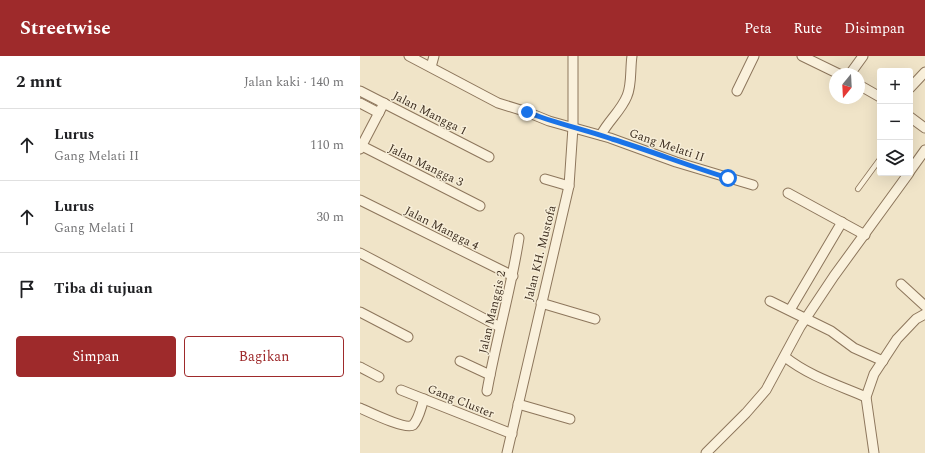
<!DOCTYPE html>
<html lang="id">
<head>
<meta charset="utf-8">
<style>
	:root { --surface:#fff; --page:#f2f2f2; --text:#202124; --muted:#757577; --line:#e0e0e0; --accent:#9e2a2b }
	body { margin:0; font-family:Spectral,serif; background:var(--page); color:var(--text) }
	.controls { position:absolute; right:12px; top:12px; display:grid; overflow:hidden; border-radius:4px; box-shadow:0 4px 16px #0002 }
	.controls button { width:36px; height:36px; display:grid; place-items:center; padding:0; border:0; border-bottom:1px solid var(--line); background:var(--surface); color:var(--text); font:20px sans-serif }
	.compass { position:absolute; left:469px; top:12px; width:36px; height:36px; border-radius:50%; background:var(--surface); box-shadow:0 4px 16px #0002; rotate:198deg }
	.stop { position:absolute; width:12px; height:12px; margin:-9px; border:3px solid #1a73e8; border-radius:50%; background:#fff }
	.stop.end { background:#1a73e8; border-color:#fff; box-shadow:0 1px 4px #0008 }
	.list { margin:0; padding:0; list-style:none }
	h2 { display:flex; justify-content:space-between; align-items:center; height:52px; margin:0; padding:0 16px; font-size:17px }
	h2 small { font-size:13px; font-weight:400; color:var(--muted) }
	.list li { display:grid; grid-template-columns:26px 1fr auto; gap:12px; align-items:center; box-sizing:border-box; height:72px; padding:0 16px; border-top:1px solid var(--line) }
	.list b { display:block; font-size:15px; white-space:nowrap }
	.list p { margin:0; font-size:13px; white-space:nowrap; color:var(--muted) }
	.list em { font-size:13px; font-style:normal; color:var(--muted) }
	.actions { display:flex; gap:8px; padding:12px 16px }
	.actions a { flex:1; padding:9px 0; border:1px solid var(--accent); border-radius:4px; text-align:center; font-size:14px; color:var(--accent) }
	.actions .main { background:var(--accent); color:#fff }
	.icon { flex:none; width:22px; height:22px; fill:none; stroke:currentColor; stroke-width:2; stroke-linecap:round; stroke-linejoin:round }
	.map { position:relative; flex:none; width:565px; height:397px; overflow:hidden }
	header { display:flex; align-items:center; gap:24px; box-sizing:border-box; height:56px; padding:0 20px; background:var(--accent); color:#fff }
	header strong { font-size:19px }
	nav { display:flex; gap:22px; margin-inline-start:auto; font-size:14px }
	main { display:flex }
	aside { flex:1; background:var(--surface) }
	.map>svg:first-child { display:block }
</style>
</head>
<body>
<header>
<strong>Streetwise</strong>
<nav><a>Peta</a><a>Rute</a><a>Disimpan</a></nav>
</header>
<main>
<aside>
<h2>2 mnt<small>Jalan kaki · 140 m</small></h2>
<ul class="list">
<li><svg class="icon" aria-label="ahead" viewBox="0 0 24 24"><path d="M12 20V5M6 11l6-6 6 6"/></svg><div><b>Lurus</b><p>Gang Melati II</p></div><em>110 m</em></li>
<li><svg class="icon" aria-label="ahead" viewBox="0 0 24 24"><path d="M12 20V5M6 11l6-6 6 6"/></svg><div><b>Lurus</b><p>Gang Melati I</p></div><em>30 m</em></li>
<li><svg class="icon" aria-label="arrive" viewBox="0 0 24 24"><path d="M6 21V4h12l-3 4 3 4H6"/></svg><div><b>Tiba di tujuan</b></div></li>
</ul>
<div class="actions"><a class="main">Simpan</a><a>Bagikan</a></div>
</aside>
<div class="map">
<svg width="565" height="397" viewBox="0 0 565 397">
	<rect width="100%" height="100%" fill="#f0e4c8"/>
	<g fill="none" stroke-linecap="round" stroke-linejoin="round">
		<defs>
			<polyline id="service" points="498,133 520,103"/>
			<g id="minor">
				<polyline points="49,0 138,47 167,56 189,65 250,82 316,106 393,129"/>
				<polyline points="442,0 479,18"/>
				<polyline points="71,11 74,0"/>
				<polyline points="490,18 503,0"/>
				<polyline points="499,29 520,41"/>
				<polyline points="550,32 565,16"/>
				<polyline points="0,35 129,101"/>
				<polyline points="377,35 394,0"/>
				<polyline points="0,47 19,57"/>
				<polyline points="550,61 565,72"/>
				<path d="M241 79C248 65 261 55 267 40 272 29 270 12 272 0"/>
				<polyline points="2,90 120,150"/>
				<polyline points="0,93 24,47"/>
				<polyline points="550,115 565,94"/>
				<polyline points="185,123 209,130"/>
				<polyline points="428,137 505,179"/>
				<polyline points="0,144 153,220"/>
				<polyline points="0,197 140,271"/>
				<polyline points="541,228 565,250"/>
				<polyline points="410,245 471,275 494,292 523,305"/>
				<polyline points="181,247 235,263"/>
				<polyline points="430,254 482,166"/>
				<polyline points="0,256 48,281"/>
				<path d="M425 301C449 320 478 329 506 341"/>
				<polyline points="100,305 130,319"/>
				<polyline points="0,311 19,321"/>
				<polyline points="41,334 152,378"/>
				<path d="M127 335C136 284 151 234 159 182"/>
				<polyline points="158,348 210,363"/>
				<path d="M0 352C9 356 46 374 53 369 59 363 61 351 64 343"/>
				<polyline points="147,397 209,130 213,71 213,0"/>
				<polyline points="346,397 386,357 406,334 440,271 474,220 549,117"/>
				<polyline points="514,397 506,341 514,318 537,283 556,263 565,258"/>
			</g>
		</defs>
		<!-- service casing -->
		<use href="#service" stroke="#8d765c" stroke-width="6"/>
		<!-- minor casing -->
		<use href="#minor" stroke="#8d765c" stroke-width="11"/>
		<!-- service -->
		<use href="#service" stroke="#faf1dc" stroke-width="4.5"/>
		<!-- minor -->
		<use href="#minor" stroke="#faf1dc" stroke-width="9"/>
	</g>
	<g fill="none" stroke-linecap="round" stroke-linejoin="round">
		<!-- route -->
		<path stroke="#1a73e8" stroke-width="5" d="M167 56C194 67 223 73 252 83 291 95 329 110 368 122"/>
	</g>
	<g text-anchor="middle" stroke-width="3" stroke-linejoin="round" paint-order="stroke">
		<!-- street labels -->
		<g font-size="12" fill="#3d2e20" stroke="#f7eed8">
			<text transform="translate(70 57) rotate(27)" y="4">Jalan Mangga 1</text>
			<text transform="translate(307 89) rotate(19)" y="4">Gang Melati II</text>
			<text transform="translate(66 109) rotate(26)" y="4">Jalan Mangga 3</text>
			<text transform="translate(82 172) rotate(27)" y="4">Jalan Mangga 4</text>
			<text transform="translate(180 197) rotate(-76)" y="4">Jalan KH. Mustofa</text>
			<text transform="translate(132 256) rotate(-77)" y="4">Jalan Manggis 2</text>
			<text transform="translate(101 345) rotate(22)" y="4">Gang Cluster</text>
		</g>
	</g>
</svg>
<div class="controls">
<button>+</button>
<button>−</button>
<button><svg class="icon" aria-label="layers" viewBox="0 0 24 24"><path d="M12 4l9 5-9 5-9-5zM3 14l9 5 9-5"/></svg></button>
</div>
<svg class="compass" viewBox="-18 -18 36 36"><path d="M0-13l5 13h-10z" fill="#e53935"/><path d="M0 13l5-13h-10z" fill="#757577"/></svg>
<div class="stop" style="left:368px;top:122px"></div>
<div class="stop end" style="left:167px;top:56px"></div>
</div>
</main>
</body>
</html>
